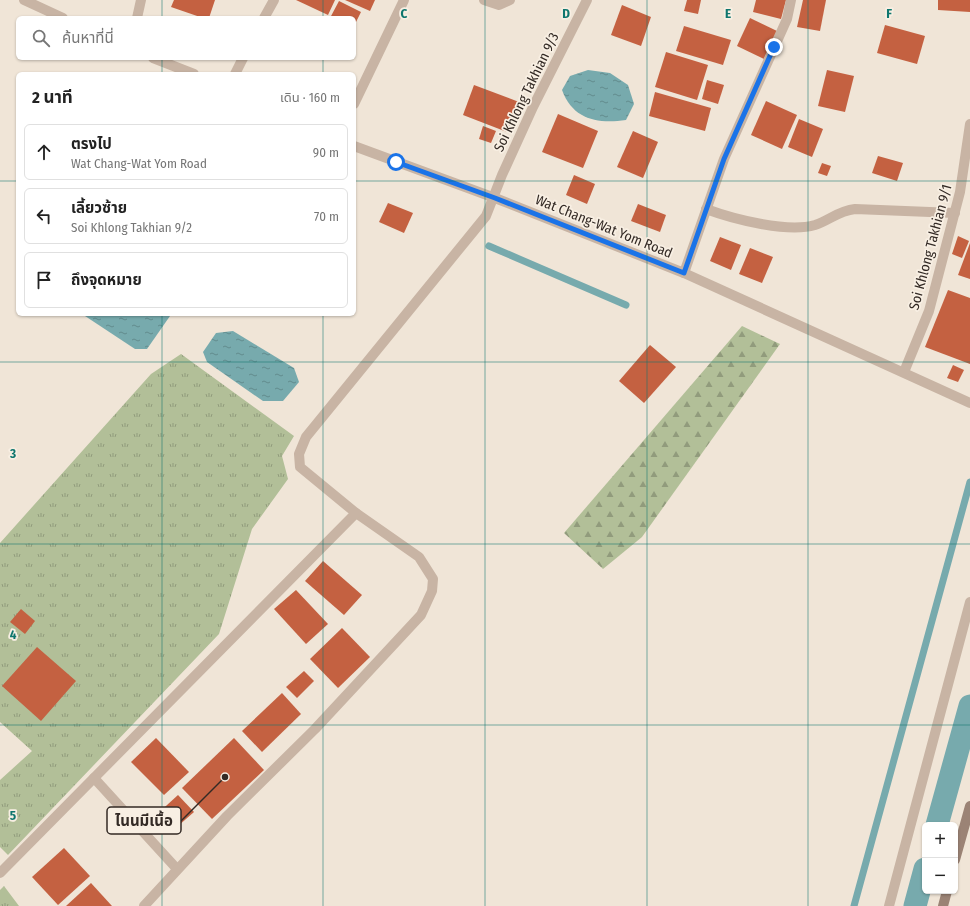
<!DOCTYPE html>
<html lang="th">
<head>
<meta charset="utf-8">
<style>
	:root { --surface:#fff; --page:#f2f2f2; --text:#222; --muted:#767676; --line:#e0e0e0 }
	body { margin:0; font-family:"Fira Sans Condensed","Noto Sans Thai",sans-serif; background:var(--page); color:var(--text) }
	.controls { position:absolute; right:12px; bottom:12px; display:grid; overflow:hidden; border-radius:6px; box-shadow:0 1px 3px #0004 }
	.controls button { width:36px; height:36px; display:grid; place-items:center; padding:0; border:0; border-bottom:1px solid var(--line); background:var(--surface); color:var(--text); font:20px sans-serif }
	.stop { position:absolute; width:12px; height:12px; margin:-9px; border:3px solid #1a73e8; border-radius:50%; background:#fff }
	.stop.end { background:#1a73e8; border-color:#fff; box-shadow:0 1px 4px #0008 }
	.list { margin:0; padding:0; list-style:none }
	h2 { display:flex; justify-content:space-between; align-items:center; height:52px; margin:0; padding:0 16px; font-size:17px }
	h2 small { font-size:13px; font-weight:400; color:var(--muted) }
	.list li { display:grid; grid-template-columns:26px 1fr auto; gap:12px; align-items:center; box-sizing:border-box; height:56px; margin:0 8px 8px; padding:0 8px; border:1px solid var(--line); border-radius:6px }
	.list b { display:block; font-size:15px; white-space:nowrap }
	.list p { margin:0; font-size:13px; white-space:nowrap; color:var(--muted) }
	.list em { font-size:13px; font-style:normal; color:var(--muted) }
	.icon { flex:none; width:22px; height:22px; fill:none; stroke:currentColor; stroke-width:2; stroke-linecap:round; stroke-linejoin:round }
	.map { position:relative; flex:none; width:970px; height:906px; overflow:hidden }
	.search { position:absolute; background:var(--surface); box-shadow:0 1px 3px #0004; left:16px; top:16px; width:340px; height:44px; display:flex; align-items:center; gap:10px; box-sizing:border-box; padding:0 14px; border-radius:6px; color:var(--muted); font-size:15px }
	.panel { position:absolute; background:var(--surface); box-shadow:0 1px 3px #0004; left:16px; top:72px; width:340px; height:244px; border-radius:6px }
	.map>svg:first-child { display:block }
</style>
</head>
<body>
<div class="map">
<svg width="970" height="906" viewBox="0 0 970 906">
	<defs>
		<pattern id="grass-tufts" width="24" height="20" patternUnits="userSpaceOnUse"><rect width="24" height="20" fill="#b2bf98"/><path d="M3 7l-1-3M5 7V3M7 7l1-3M15 17l-1-3M17 17v-4M19 17l1-3" fill="none" stroke="#919b7c"/></pattern>
		<pattern id="forest-firs" width="22" height="20" patternUnits="userSpaceOnUse"><rect width="22" height="20" fill="#b2bf98"/><path d="M5 1l3.5 6h-7zM16 11l3.5 6h-7z" fill="#919b7c"/></pattern>
		<pattern id="water-ripples" width="26" height="14" patternUnits="userSpaceOnUse"><rect width="26" height="14" fill="#77aaad"/><path d="M2 4q2-2 4 0t4 0M15 11q2-2 4 0t4 0" fill="none" stroke="#628b8d"/></pattern>
	</defs>
	<rect width="100%" height="100%" fill="#f0e5d7"/>
	<!-- grass -->
	<g fill="url(#grass-tufts)">
		<polygon points="181,354 294,436 282,456 288,479 252,529 219,634 8,855 0,847 0,780 32,751 0,722 0,543 151,374"/>
		<polygon points="4,886 19,906 0,906 0,890"/>
	</g>
	<!-- forest -->
	<polygon fill="url(#forest-firs)" points="742,326 780,344 642,537 603,569 564,533"/>
	<!-- water -->
	<g fill="url(#water-ripples)">
		<path d="M588 70 610 73 628 85 634 104 626 120C598 124 573 120 562 90L570 76Z"/>
		<polygon points="82,314 169,314 170,316 147,349 135,349"/>
		<polygon points="233,331 294,368 299,382 283,401 263,401 207,362 203,352 216,333"/>
	</g>
	<g fill="none" stroke-linecap="round" stroke-linejoin="round">
		<!-- stream -->
		<g stroke="#77aaad" stroke-width="7">
			<polyline points="489,246 626,305"/>
			<polyline points="854,906 970,482"/>
		</g>
		<!-- canal -->
		<g stroke="#77aaad" stroke-width="23">
			<polyline points="937,825 970,706"/>
			<polyline points="915,906 925,869"/>
		</g>
	</g>
	<!-- building -->
	<g fill="#c46141">
		<polygon points="174,0 215,0 209,18 203,18 171,7"/>
		<polygon points="296,0 335,0 328,15"/>
		<polygon points="345,0 375,0 370,11"/>
		<polygon points="687,0 701,0 698,14 684,11"/>
		<polygon points="756,0 786,0 781,19 753,12"/>
		<polygon points="803,0 826,0 820,31 797,27"/>
		<polygon points="938,0 970,0 970,12 938,10"/>
		<polygon points="339,1 361,12 354,26 354,18 330,18"/>
		<polygon points="622,5 651,17 641,46 611,35"/>
		<polygon points="750,18 777,31 764,59 737,46"/>
		<polygon points="885,25 925,36 917,64 877,53"/>
		<polygon points="684,26 731,40 723,65 676,51"/>
		<polygon points="666,52 708,65 697,100 655,87"/>
		<polygon points="827,70 854,76 845,112 818,106"/>
		<polygon points="707,80 724,85 718,104 702,99"/>
		<polygon points="474,85 519,102 507,132 463,115"/>
		<polygon points="655,92 711,108 705,131 649,116"/>
		<polygon points="766,101 797,115 782,149 751,135"/>
		<polygon points="558,114 598,131 583,168 542,152"/>
		<polygon points="799,119 823,129 812,157 788,147"/>
		<polygon points="483,126 496,131 491,143 479,139"/>
		<polygon points="633,131 658,142 643,178 617,167"/>
		<polygon points="878,156 903,163 897,181 872,173"/>
		<polygon points="822,163 831,166 827,176 818,173"/>
		<polygon points="574,175 595,184 587,204 566,195"/>
		<polygon points="388,203 413,213 404,233 379,222"/>
		<polygon points="638,204 666,215 660,232 631,221"/>
		<polygon points="958,236 969,241 962,258 952,254"/>
		<polygon points="720,237 741,245 731,270 710,261"/>
		<polygon points="970,243 970,279 958,275"/>
		<polygon points="750,248 773,257 762,283 739,274"/>
		<polygon points="948,290 970,298 970,364 925,347"/>
		<polygon points="650,345 676,367 644,403 619,381"/>
		<polygon points="953,365 964,370 958,382 947,378"/>
		<polygon points="323,561 362,595 344,615 305,581"/>
		<polygon points="296,590 328,624 306,644 274,609"/>
		<polygon points="21,609 35,621 25,634 10,622"/>
		<polygon points="342,628 370,657 338,688 310,659"/>
		<polygon points="37,647 76,681 41,721 2,686"/>
		<polygon points="304,671 314,681 297,698 286,687"/>
		<polygon points="282,693 301,714 262,752 242,731"/>
		<polygon points="156,738 189,772 164,795 131,762"/>
		<polygon points="234,738 264,770 212,819 182,788"/>
		<polygon points="178,795 194,812 170,833 155,816"/>
		<polygon points="64,848 90,876 58,905 32,877"/>
		<polygon points="91,883 112,906 66,906"/>
	</g>
	<g fill="none" stroke-linecap="round" stroke-linejoin="round">
		<!-- lane -->
		<g stroke="#c8b4a4" stroke-width="10">
			<polyline points="484,0 499,5 510,0"/>
			<polyline points="137,18 141,0"/>
			<path d="M706 209C733 219 787 233 815 225 830 220 838 211 855 209L955 213"/>
			<polyline points="94,778 177,869"/>
			<polyline points="144,906 227,816 315,729 421,615 432,591 433,579 419,557 356,513"/>
		</g>
		<!-- street -->
		<g stroke="#c8b4a4" stroke-width="10">
			<polyline points="24,0 63,18"/>
			<polyline points="264,18 274,0"/>
			<polyline points="153,58 194,74"/>
			<polyline points="235,74 243,58"/>
			<polyline points="354,104 404,0"/>
			<polyline points="354,146 495,198 684,273 970,403"/>
			<polyline points="684,273 724,159 787,19 791,0"/>
			<polyline points="904,372 929,311 960,192 970,124"/>
			<polyline points="0,873 356,513 300,467 299,454 306,437 486,216 502,175 533,107 587,0"/>
			<polyline points="889,906 970,602"/>
		</g>
		<!-- secondary -->
		<g stroke="#9b8375" stroke-width="10">
			<polyline points="955,860 970,806"/>
			<polyline points="943,906 947,891"/>
		</g>
	</g>
	<g fill="none" stroke-linecap="round" stroke-linejoin="round">
		<!-- route -->
		<polyline stroke="#1a73e8" stroke-width="5" points="396,162 495,198 684,273 724,159 774,47"/>
	</g>
	<!-- grid -->
	<path fill="none" stroke="#0f766e" stroke-width="1" stroke-opacity="0.55" d="M162 0V18M323 0V18M485 0V906M647 0V906M808 0V906M162 58V74M323 58V74M0 181H18M354 181H970M162 314V906M323 314V906M0 362H970M0 544H970M0 725H970"/>
	<g text-anchor="middle" stroke-width="3.5" stroke-linejoin="round" paint-order="stroke">
		<!-- street labels -->
		<g font-size="14" fill="#332a25" stroke="#f8efe3">
			<text transform="translate(526 92) rotate(-64)" y="5">Soi Khlong Takhian 9/3</text>
			<text transform="translate(604 226) rotate(22)" y="5">Wat Chang-Wat Yom Road</text>
			<text transform="translate(930 247) rotate(-75)" y="5">Soi Khlong Takhian 9/1</text>
		</g>
	</g>
	<g font-size="13" text-anchor="middle" font-weight="bold" fill="#0f766e" stroke="#f8efe3" stroke-width="3.5" stroke-linejoin="round" paint-order="stroke">
		<text x="404" y="18">C</text>
		<text x="566" y="18">D</text>
		<text x="728" y="18">E</text>
		<text x="889" y="18">F</text>
		<text x="13" y="458">3</text>
		<text x="13" y="639">4</text>
		<text x="13" y="820">5</text>
	</g>
	<!-- callouts -->
	<path fill="none" stroke="#332a25" stroke-width="1.5" d="M225 777L181 821"/>
	<circle fill="#332a25" stroke="#f8efe3" stroke-width="1.5" cx="225" cy="777" r="4"/>
	<rect fill="#f8efe3" stroke="#332a25" stroke-width="1.5" x="107" y="807" width="74" height="27" rx="4"/>
	<g font-size="15" text-anchor="middle" font-weight="bold" fill="#332a25">
		<text x="144" y="826">ไนนมีเนื้อ</text>
	</g>
</svg>
<div class="controls">
<button>+</button>
<button>−</button>
</div>
<div class="stop" style="left:396px;top:162px"></div>
<div class="stop end" style="left:774px;top:47px"></div>
<div class="search"><svg class="icon" aria-label="search" viewBox="0 0 24 24"><circle cx="10" cy="10" r="6"/><path d="M15 15l6 6"/></svg>ค้นหาที่นี่</div>
<section class="panel">
<h2>2 นาที<small>เดิน · 160 m</small></h2>
<ul class="list">
<li><svg class="icon" aria-label="ahead" viewBox="0 0 24 24"><path d="M12 20V5M6 11l6-6 6 6"/></svg><div><b>ตรงไป</b><p>Wat Chang-Wat Yom Road</p></div><em>90 m</em></li>
<li><svg class="icon" aria-label="left" viewBox="0 0 24 24"><path d="M17 20v-9H6M10 6l-5 5 5 5"/></svg><div><b>เลี้ยวซ้าย</b><p>Soi Khlong Takhian 9/2</p></div><em>70 m</em></li>
<li><svg class="icon" aria-label="arrive" viewBox="0 0 24 24"><path d="M6 21V4h12l-3 4 3 4H6"/></svg><div><b>ถึงจุดหมาย</b></div></li>
</ul>
</section>
</div>
</body>
</html>
